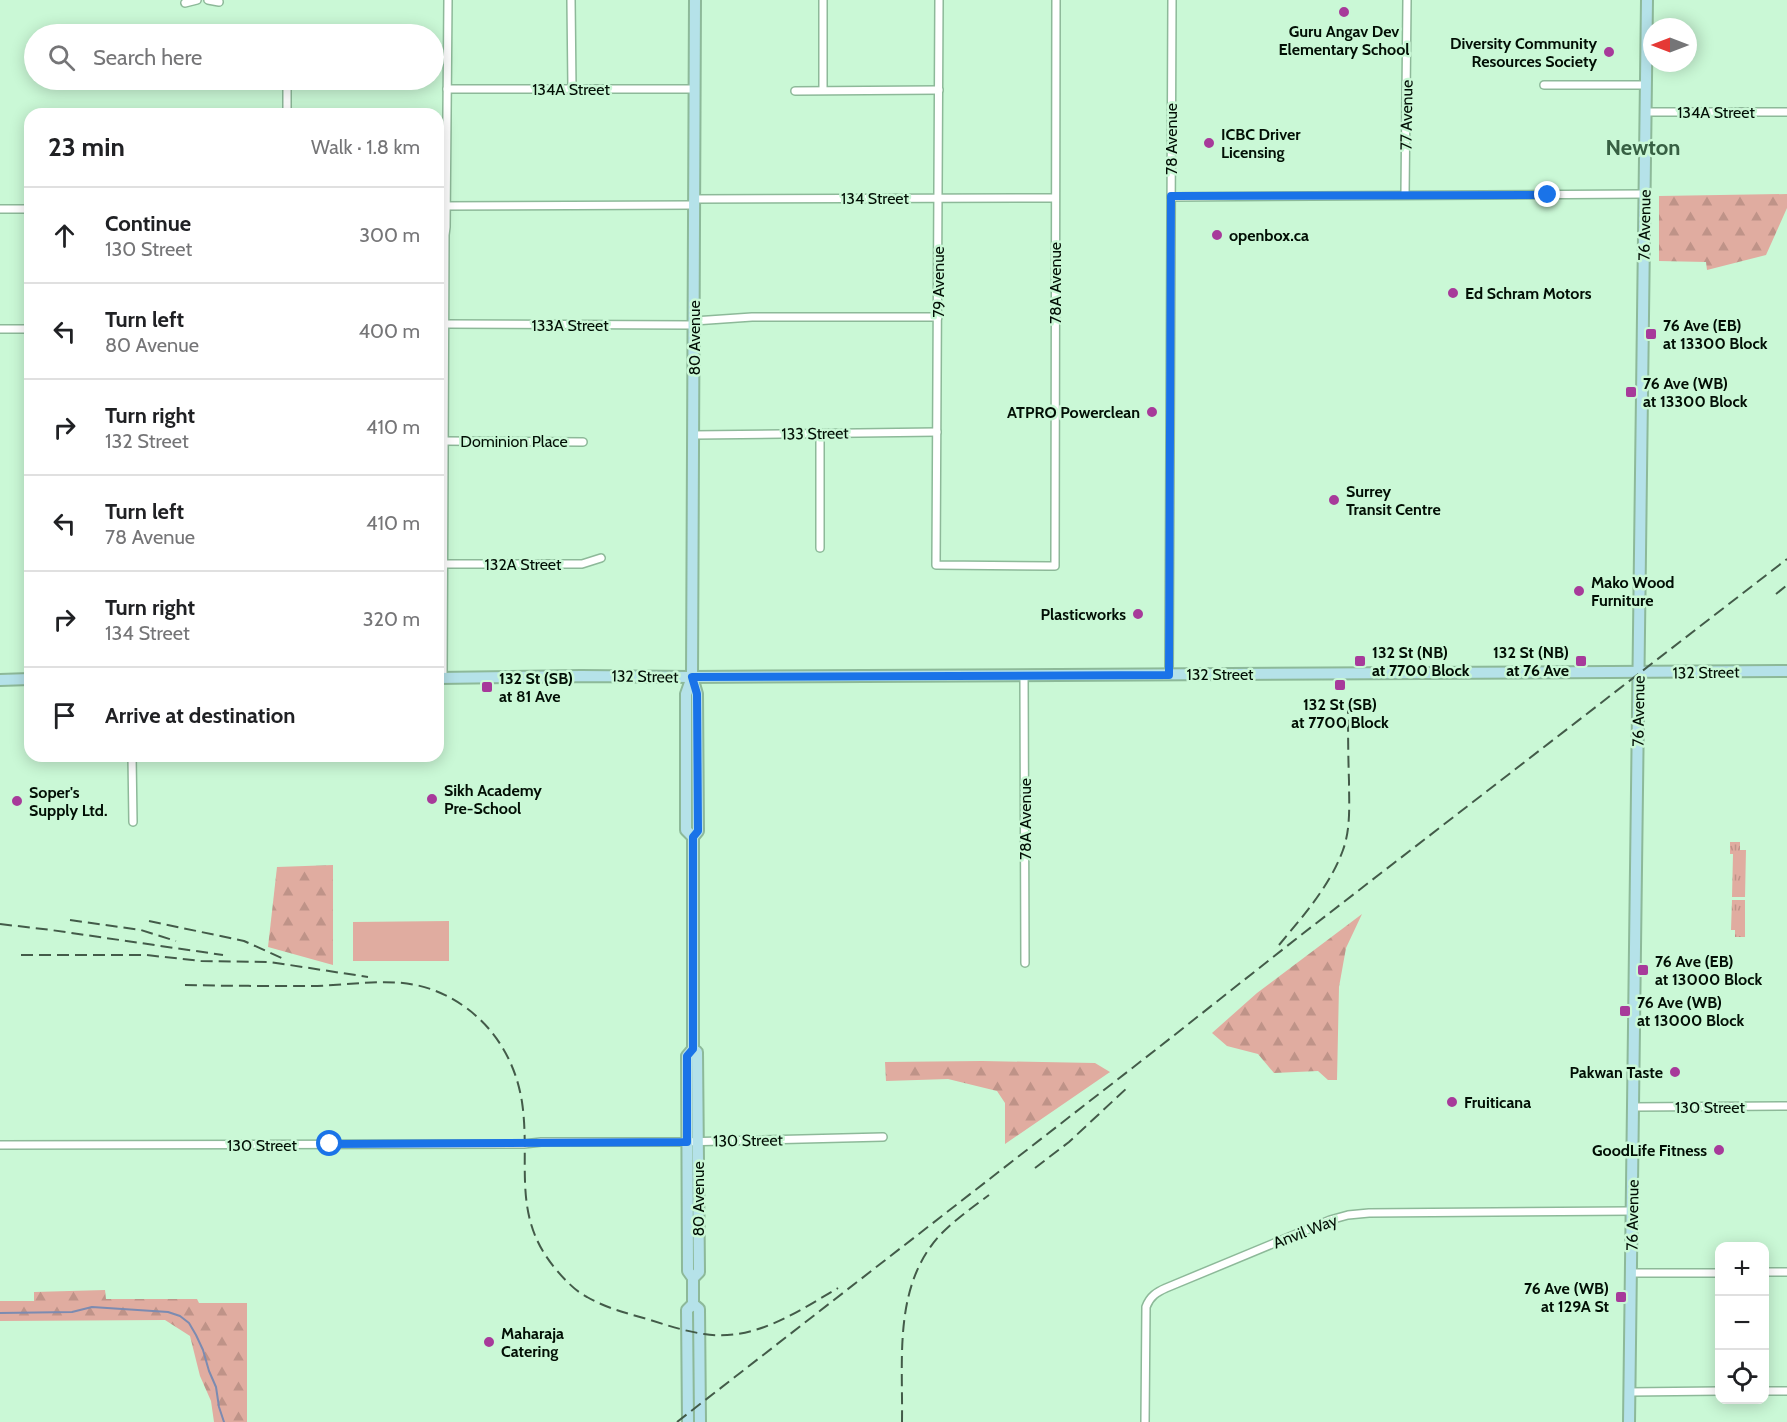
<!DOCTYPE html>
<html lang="en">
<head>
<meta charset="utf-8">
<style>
	:root { --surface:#fff; --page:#f6f6f6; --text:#202124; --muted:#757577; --line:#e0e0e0 }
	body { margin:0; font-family:Cabin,sans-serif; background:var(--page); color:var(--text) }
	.controls { position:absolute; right:18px; bottom:18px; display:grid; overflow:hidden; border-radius:12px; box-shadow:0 3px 15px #0003 }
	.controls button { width:54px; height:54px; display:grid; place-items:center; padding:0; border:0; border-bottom:2px solid var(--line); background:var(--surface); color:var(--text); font:30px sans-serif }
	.compass { position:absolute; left:1643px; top:18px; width:54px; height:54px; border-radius:50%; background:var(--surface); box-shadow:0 3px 15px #0003; rotate:270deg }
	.stop { position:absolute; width:18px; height:18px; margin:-14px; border:4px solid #1a73e8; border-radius:50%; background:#fff }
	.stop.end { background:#1a73e8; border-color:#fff; box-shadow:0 2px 6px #0008 }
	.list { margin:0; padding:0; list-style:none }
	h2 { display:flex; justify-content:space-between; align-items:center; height:78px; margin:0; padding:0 24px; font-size:26px }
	h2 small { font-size:20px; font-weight:400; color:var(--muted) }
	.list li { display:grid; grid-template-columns:39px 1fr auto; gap:18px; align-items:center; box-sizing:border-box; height:96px; padding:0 24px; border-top:2px solid var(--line) }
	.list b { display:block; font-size:22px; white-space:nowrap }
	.list p { margin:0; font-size:20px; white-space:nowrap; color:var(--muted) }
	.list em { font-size:20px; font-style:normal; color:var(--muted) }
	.icon { flex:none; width:33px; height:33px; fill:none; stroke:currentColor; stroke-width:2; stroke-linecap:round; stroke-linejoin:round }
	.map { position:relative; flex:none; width:1787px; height:1422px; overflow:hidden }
	.search { position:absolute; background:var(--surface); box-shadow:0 3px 15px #0003; left:24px; top:24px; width:420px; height:66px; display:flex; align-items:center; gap:15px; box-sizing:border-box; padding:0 21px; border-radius:33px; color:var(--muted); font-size:22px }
	.panel { position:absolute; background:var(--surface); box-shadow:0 3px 15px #0003; left:24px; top:108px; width:420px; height:654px; border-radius:18px }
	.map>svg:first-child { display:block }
</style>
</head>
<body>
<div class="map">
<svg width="1787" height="1422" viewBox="0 0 1787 1422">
	<defs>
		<pattern id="forest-firs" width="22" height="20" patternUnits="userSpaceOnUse" patternTransform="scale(1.5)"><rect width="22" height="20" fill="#e0aca0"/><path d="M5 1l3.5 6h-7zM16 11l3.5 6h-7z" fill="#bf9388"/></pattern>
		<pattern id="park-tufts" width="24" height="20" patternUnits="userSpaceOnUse" patternTransform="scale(1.5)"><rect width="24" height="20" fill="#e0aca0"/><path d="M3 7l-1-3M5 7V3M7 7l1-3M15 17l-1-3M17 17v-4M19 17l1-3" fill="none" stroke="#bf9388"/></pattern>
	</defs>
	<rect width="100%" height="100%" fill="#caf8d6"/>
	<!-- grass -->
	<polygon fill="#e0aca0" points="449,921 449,961 353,961 353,922"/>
	<!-- forest -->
	<g fill="url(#forest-firs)">
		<polygon points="1787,194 1787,208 1766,255 1707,270 1706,262 1659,261 1659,196"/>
		<polygon points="333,865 333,965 268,947 277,867"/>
		<polygon points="1362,914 1346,948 1339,987 1337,1080 1328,1080 1318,1071 1274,1073 1258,1054 1227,1046 1212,1033 1257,993"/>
		<polygon points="982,1061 1095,1063 1110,1072 1005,1144 1005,1103 997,1091 948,1079 886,1081 885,1062"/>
		<polygon points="105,1290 106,1299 197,1299 199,1303 247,1303 247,1422 214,1422 211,1401 200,1376 190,1336 165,1320 0,1321 0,1301 34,1301 34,1292"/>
	</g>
	<!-- park -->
	<g fill="url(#park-tufts)">
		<polygon points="1730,842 1740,842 1740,850 1746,850 1745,897 1732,897 1733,854 1730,854"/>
		<polygon points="1732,900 1745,900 1745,937 1735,937 1735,930 1731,930"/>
	</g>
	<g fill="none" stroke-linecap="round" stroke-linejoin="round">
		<!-- stream -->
		<polyline stroke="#7c8bb1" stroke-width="2" points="0,1313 72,1312 92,1307 168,1312 180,1316 189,1323 196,1335 203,1350 209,1371 216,1387 219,1407 224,1422"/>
		<defs>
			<g id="street">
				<polyline points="208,0 219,2"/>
				<polyline points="571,0 572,88"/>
				<polyline points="823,0 823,90"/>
				<polyline points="939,0 936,565 1049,566 1055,566 1056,0"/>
				<polyline points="185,3 197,0"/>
				<polyline points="1544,85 1646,85"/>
				<polyline points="447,89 695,89"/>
				<polyline points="795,91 939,90"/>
				<polyline points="1646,112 1787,112"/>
				<polyline points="287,114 287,80"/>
				<polyline points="1405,195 1407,0"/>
				<polyline points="1171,197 1645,194"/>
				<polyline points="694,199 1055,198"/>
				<polyline points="438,206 694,205"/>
				<polyline points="0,209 30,209"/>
				<polyline points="694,321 752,317 938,317"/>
				<polyline points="446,324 694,325"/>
				<polyline points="0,329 30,329"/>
				<polyline points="820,433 820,548"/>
				<polyline points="694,435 937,432"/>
				<polyline points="444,441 583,442"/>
				<polyline points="444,564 582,564 601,558"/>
				<polyline points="1024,675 1025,963"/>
				<polyline points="1169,675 1172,0"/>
				<polyline points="443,678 445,235 446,227 448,0"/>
				<polyline points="132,756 133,822"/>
				<polyline points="1633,1107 1787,1106"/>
				<polyline points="0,1145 524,1144 541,1142 681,1142 883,1137"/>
				<polyline points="1764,1272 1787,1272"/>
				<polyline points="1631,1273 1720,1273"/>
				<polyline points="1764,1391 1787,1391"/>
				<polyline points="1630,1392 1720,1391"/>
				<path d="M1145 1422 1146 1307C1150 1296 1157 1292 1166 1288L1330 1220 1348 1215 1369 1213 1632 1211"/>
			</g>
			<g id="secondary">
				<polyline points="695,0 692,677 697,694 698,831 693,837 693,1049 697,1052 699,1272 693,1278 693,1304 699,1309 700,1422"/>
				<polyline points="692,677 686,694 686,830 693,837"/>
				<polyline points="438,678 581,676 692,677 1787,671"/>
				<polyline points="0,680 30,679"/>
				<polyline points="693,1049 687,1056 688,1271 693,1278"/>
				<polyline points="688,1422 687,1310 693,1304"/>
				<polyline points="1629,1422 1647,0"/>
			</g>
		</defs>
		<!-- street casing -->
		<use href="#street" stroke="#8db999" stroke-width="10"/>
		<!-- secondary casing -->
		<use href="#secondary" stroke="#8db999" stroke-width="14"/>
		<!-- street -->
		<use href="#street" stroke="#fff" stroke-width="7"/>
		<!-- secondary -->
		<use href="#secondary" stroke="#b5e2e9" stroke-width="10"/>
		<!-- rail -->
		<g stroke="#435b49" stroke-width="2" stroke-dasharray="12 6" stroke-linecap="butt">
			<polyline points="1776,594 1787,585"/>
			<polyline points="70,920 141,930 176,941"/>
			<polyline points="149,921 244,941 284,959"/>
			<polyline points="0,924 51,930 223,955"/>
			<path d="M1279 945C1303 916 1330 886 1343 850 1351 828 1349 803 1349 781 1348 753 1348 725 1348 697"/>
			<polyline points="21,955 146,955 201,961 270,962 368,977"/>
			<path d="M185 985C227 986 270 986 312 986 370 985 413 970 465 1007 497 1030 516 1064 522 1102 531 1163 511 1214 554 1267 564 1279 574 1290 587 1297 606 1308 626 1313 647 1319 666 1325 684 1331 704 1334 754 1342 797 1312 838 1288"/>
			<polyline points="1035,1168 1069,1142 1128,1087"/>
			<polyline points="677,1422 1158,1048 1301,935 1787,559"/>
			<path d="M902 1422C903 1357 893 1284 942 1233 956 1219 973 1207 989 1195"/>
		</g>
	</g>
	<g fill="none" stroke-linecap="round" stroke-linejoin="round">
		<!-- route -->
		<polyline stroke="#1a73e8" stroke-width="8" points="330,1144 687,1142 687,1056 693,1049 693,837 698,831 697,694 692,677 1169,675 1171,196 1548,195"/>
	</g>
	<!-- markers -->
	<g fill="#a73a9a" stroke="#caf8d6" stroke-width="2">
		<circle cx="1344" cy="12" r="6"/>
		<circle cx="1609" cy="52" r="6"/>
		<circle cx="1209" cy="143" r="6"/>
		<circle cx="1217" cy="235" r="6"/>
		<circle cx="1453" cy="293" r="6"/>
		<rect x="1645" y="328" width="12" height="12" rx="3"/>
		<rect x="1625" y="386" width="12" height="12" rx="3"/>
		<circle cx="1152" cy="412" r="6"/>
		<circle cx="1334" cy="500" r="6"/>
		<circle cx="1579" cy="591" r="6"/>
		<circle cx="1138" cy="614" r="6"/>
		<rect x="1354" y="655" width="12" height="12" rx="3"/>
		<rect x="1575" y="655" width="12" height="12" rx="3"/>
		<rect x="1334" y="679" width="12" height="12" rx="3"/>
		<rect x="481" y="681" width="12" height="12" rx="3"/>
		<circle cx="432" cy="799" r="6"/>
		<circle cx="17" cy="801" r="6"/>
		<rect x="1637" y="964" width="12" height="12" rx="3"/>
		<rect x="1619" y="1005" width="12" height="12" rx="3"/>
		<circle cx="1675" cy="1072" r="6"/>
		<circle cx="1452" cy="1102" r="6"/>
		<circle cx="1719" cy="1150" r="6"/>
		<rect x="1615" y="1291" width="12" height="12" rx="3"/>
		<circle cx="489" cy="1342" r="6"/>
	</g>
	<g text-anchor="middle" stroke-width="5" stroke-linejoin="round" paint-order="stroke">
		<!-- poi labels -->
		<g font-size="16" font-weight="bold" fill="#020f05" stroke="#caf8d6" text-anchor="start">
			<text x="1344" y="37" text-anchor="middle">Guru Angav Dev<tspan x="1344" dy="18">Elementary School</tspan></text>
			<text x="1597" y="49" text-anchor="end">Diversity Community<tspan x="1597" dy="18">Resources Society</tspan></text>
			<text x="1221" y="140">ICBC Driver<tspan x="1221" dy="18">Licensing</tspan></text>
			<text x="1229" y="241">openbox.ca</text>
			<text x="1465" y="299">Ed Schram Motors</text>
			<text x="1663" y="331">76 Ave (EB)<tspan x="1663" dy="18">at 13300 Block</tspan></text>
			<text x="1643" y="389">76 Ave (WB)<tspan x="1643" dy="18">at 13300 Block</tspan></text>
			<text x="1140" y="418" text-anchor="end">ATPRO Powerclean</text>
			<text x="1346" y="497">Surrey<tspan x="1346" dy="18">Transit Centre</tspan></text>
			<text x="1591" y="588">Mako Wood<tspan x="1591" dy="18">Furniture</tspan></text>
			<text x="1126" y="620" text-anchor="end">Plasticworks</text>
			<text x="1372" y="658">132 St (NB)<tspan x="1372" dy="18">at 7700 Block</tspan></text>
			<text x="1569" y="658" text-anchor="end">132 St (NB)<tspan x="1569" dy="18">at 76 Ave</tspan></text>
			<text x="499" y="684">132 St (SB)<tspan x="499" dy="18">at 81 Ave</tspan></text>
			<text x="1340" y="710" text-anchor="middle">132 St (SB)<tspan x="1340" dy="18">at 7700 Block</tspan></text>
			<text x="444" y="796">Sikh Academy<tspan x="444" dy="18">Pre-School</tspan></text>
			<text x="29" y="798">Soper's<tspan x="29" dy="18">Supply Ltd.</tspan></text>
			<text x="1655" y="967">76 Ave (EB)<tspan x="1655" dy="18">at 13000 Block</tspan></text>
			<text x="1637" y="1008">76 Ave (WB)<tspan x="1637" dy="18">at 13000 Block</tspan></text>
			<text x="1663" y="1078" text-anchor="end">Pakwan Taste</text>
			<text x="1464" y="1108">Fruiticana</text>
			<text x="1707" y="1156" text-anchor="end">GoodLife Fitness</text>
			<text x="1609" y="1294" text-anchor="end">76 Ave (WB)<tspan x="1609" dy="18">at 129A St</tspan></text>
			<text x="501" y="1339">Maharaja<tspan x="501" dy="18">Catering</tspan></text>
		</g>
		<!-- street labels -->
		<g font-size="16" fill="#020f05" stroke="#caf8d6">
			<text x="571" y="95">134A Street</text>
			<text x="1716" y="118">134A Street</text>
			<text transform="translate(1406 115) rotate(-89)" y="6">77 Avenue</text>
			<text transform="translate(1171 139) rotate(-90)" y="6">78 Avenue</text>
			<text x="875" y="204">134 Street</text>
			<text transform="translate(1644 225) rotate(-89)" y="6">76 Avenue</text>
			<text transform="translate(938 282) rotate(-90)" y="6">79 Avenue</text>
			<text transform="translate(1055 283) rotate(-90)" y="6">78A Avenue</text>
			<text x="570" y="331">133A Street</text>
			<text transform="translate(694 338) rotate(-90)" y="6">80 Avenue</text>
			<text transform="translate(815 433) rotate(-1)" y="6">133 Street</text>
			<text x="514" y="447">Dominion Place</text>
			<text x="523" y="570">132A Street</text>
			<text transform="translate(1706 672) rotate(-1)" y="6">132 Street</text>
			<text x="1220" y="680">132 Street</text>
			<text transform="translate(645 676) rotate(1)" y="6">132 Street</text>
			<text transform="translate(1638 711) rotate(-89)" y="6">76 Avenue</text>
			<text transform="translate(1025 819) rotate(-90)" y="6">78A Avenue</text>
			<text x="1710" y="1113">130 Street</text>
			<text transform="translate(748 1140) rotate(-1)" y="6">130 Street</text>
			<text x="262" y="1151">130 Street</text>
			<text transform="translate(698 1199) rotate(-90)" y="6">80 Avenue</text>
			<text transform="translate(1632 1215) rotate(-89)" y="6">76 Avenue</text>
			<text transform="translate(1305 1231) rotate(-21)" y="6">Anvil Way</text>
		</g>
		<!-- district labels -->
		<g font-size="22" font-weight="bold" fill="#376043" stroke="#caf8d6">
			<text x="1643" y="155">Newton</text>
		</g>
	</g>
</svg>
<div class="controls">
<button>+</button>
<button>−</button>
<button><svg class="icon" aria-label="locate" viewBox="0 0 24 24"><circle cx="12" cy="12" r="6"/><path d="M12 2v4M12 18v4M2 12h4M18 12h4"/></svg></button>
</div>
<svg class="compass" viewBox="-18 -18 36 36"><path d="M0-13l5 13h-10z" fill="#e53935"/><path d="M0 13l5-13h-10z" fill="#757577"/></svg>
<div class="stop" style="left:330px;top:1144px"></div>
<div class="stop end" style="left:1548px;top:195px"></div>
<div class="search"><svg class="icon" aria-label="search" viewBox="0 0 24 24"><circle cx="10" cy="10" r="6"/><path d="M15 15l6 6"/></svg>Search here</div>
<section class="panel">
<h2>23 min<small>Walk · 1.8 km</small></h2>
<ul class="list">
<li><svg class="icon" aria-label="ahead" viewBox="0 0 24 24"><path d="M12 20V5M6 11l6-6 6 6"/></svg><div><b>Continue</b><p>130 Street</p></div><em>300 m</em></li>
<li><svg class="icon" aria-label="left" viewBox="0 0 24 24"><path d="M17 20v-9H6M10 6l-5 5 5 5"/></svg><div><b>Turn left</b><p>80 Avenue</p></div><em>400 m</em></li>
<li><svg class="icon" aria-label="right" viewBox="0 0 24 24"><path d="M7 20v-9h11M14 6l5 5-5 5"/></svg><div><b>Turn right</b><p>132 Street</p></div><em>410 m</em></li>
<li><svg class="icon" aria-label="left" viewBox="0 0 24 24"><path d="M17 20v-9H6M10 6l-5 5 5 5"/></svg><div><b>Turn left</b><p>78 Avenue</p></div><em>410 m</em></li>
<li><svg class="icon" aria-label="right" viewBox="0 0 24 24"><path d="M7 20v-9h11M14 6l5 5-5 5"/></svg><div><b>Turn right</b><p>134 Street</p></div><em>320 m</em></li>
<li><svg class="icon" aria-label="arrive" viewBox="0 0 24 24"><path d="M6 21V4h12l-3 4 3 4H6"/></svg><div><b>Arrive at destination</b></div></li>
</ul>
</section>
</div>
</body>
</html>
